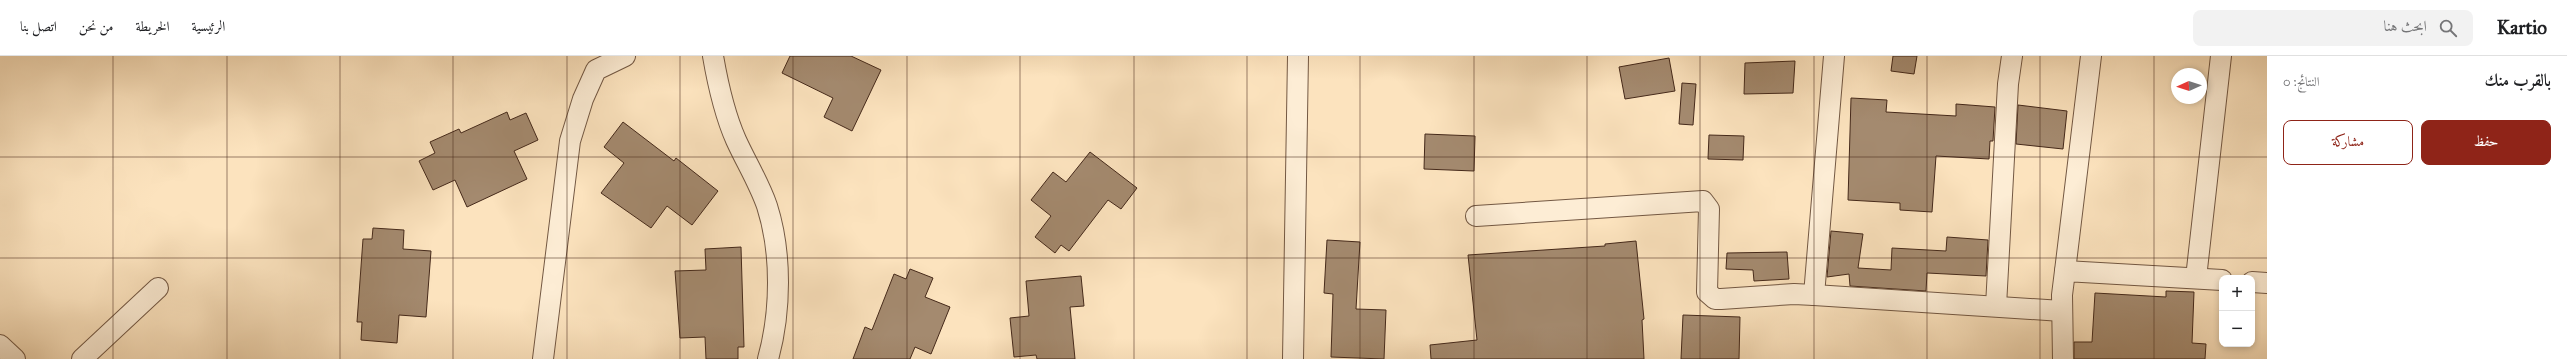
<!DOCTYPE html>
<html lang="ar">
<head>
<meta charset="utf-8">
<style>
	:root { --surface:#fff; --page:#f2f2f2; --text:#202124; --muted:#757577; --line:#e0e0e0; --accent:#8f2418 }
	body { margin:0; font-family:"IM FELL Great Primer",Amiri,serif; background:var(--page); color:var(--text); direction:rtl }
	.controls { position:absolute; right:12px; bottom:12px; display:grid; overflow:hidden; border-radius:8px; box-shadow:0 2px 6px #0003 }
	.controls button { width:36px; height:36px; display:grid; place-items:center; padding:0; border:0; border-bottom:1px solid var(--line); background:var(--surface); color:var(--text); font:20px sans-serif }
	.compass { position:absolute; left:2171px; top:12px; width:36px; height:36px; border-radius:50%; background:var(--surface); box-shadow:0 2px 6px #0003; rotate:267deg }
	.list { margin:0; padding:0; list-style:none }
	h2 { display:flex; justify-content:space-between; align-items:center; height:52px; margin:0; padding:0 16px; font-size:17px }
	h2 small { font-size:13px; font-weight:400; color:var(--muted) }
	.actions { display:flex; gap:8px; padding:12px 16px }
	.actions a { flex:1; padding:9px 0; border:1px solid var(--accent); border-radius:8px; text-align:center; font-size:14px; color:var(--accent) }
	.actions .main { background:var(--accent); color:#fff }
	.icon { flex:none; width:22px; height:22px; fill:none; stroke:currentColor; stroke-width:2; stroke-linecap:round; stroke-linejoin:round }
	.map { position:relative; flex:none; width:2267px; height:303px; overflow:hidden; direction:ltr }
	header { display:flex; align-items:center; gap:24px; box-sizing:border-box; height:56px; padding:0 20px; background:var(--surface); border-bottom:1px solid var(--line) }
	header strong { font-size:19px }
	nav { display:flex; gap:22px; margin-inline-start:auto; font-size:14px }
	.search { width:280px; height:36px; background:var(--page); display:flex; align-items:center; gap:10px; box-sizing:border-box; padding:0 14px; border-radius:8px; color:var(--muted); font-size:15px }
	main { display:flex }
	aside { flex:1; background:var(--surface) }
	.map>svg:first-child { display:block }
</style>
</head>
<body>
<header>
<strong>Kartio</strong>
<div class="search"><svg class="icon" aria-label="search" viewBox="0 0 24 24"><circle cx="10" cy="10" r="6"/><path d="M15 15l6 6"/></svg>ابحث هنا</div>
<nav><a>الرئيسية</a><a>الخريطة</a><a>من نحن</a><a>اتصل بنا</a></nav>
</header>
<main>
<aside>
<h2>بالقرب منك<small>النتائج: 0</small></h2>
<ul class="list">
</ul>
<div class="actions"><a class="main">حفظ</a><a>مشاركة</a></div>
</aside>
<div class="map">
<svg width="2267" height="303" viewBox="0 0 2267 303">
	<rect width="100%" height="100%" fill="#fce3be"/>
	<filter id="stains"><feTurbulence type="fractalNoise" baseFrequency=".005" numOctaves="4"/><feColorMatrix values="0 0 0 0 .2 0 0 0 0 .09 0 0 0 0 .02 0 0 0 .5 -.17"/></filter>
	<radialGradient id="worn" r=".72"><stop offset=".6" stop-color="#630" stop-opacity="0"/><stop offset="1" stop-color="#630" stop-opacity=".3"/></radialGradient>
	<!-- building -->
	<g fill="#a48a6f" stroke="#45291a">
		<polygon points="790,0 851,0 881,14 852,75 824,61 833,42 782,17"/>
		<polygon points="1893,0 1917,0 1914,18 1891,15"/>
		<polygon points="1669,2 1675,35 1625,43 1619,11"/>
		<polygon points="1795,5 1793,37 1744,38 1745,7"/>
		<polygon points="1682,27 1696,28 1693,69 1679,68"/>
		<polygon points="1851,42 1887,44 1886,56 1956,60 1956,48 1995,51 1993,85 1990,85 1989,103 1936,100 1932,156 1900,154 1900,147 1848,144"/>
		<polygon points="2018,49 2067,55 2063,93 2016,88"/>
		<polygon points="507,56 510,64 526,57 538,84 514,95 527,123 467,151 455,124 433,134 419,105 435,97 430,86 459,73 461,77"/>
		<polygon points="623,66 674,105 676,102 718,135 692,169 667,150 651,172 601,137 624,107 604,91"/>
		<polygon points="1425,78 1475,80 1474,115 1424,113"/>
		<polygon points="1709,79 1744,80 1743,104 1708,103"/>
		<polygon points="1090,96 1137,132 1121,153 1108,144 1069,195 1061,189 1055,197 1035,181 1051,160 1031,144 1053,116 1066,126"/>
		<polygon points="373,172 404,174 403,193 431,195 426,261 399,259 397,287 361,284 362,266 357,266 363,183 372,183"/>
		<polygon points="1831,175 1863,178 1858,212 1891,214 1892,192 1946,195 1947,181 1988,184 1986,220 1927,217 1926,235 1850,230 1849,218 1827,221"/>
		<polygon points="1327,184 1360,186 1356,253 1386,254 1384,303 1331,301 1333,238 1324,237"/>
		<polygon points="1636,185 1644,263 1642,264 1644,303 1431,303 1430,289 1477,284 1468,199 1605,190 1605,188"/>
		<polygon points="741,191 744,291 738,291 738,303 706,303 705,281 680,282 675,215 706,214 705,193"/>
		<polygon points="1787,196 1789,223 1754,225 1753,214 1726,213 1727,197"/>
		<polygon points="910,213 933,222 925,241 950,251 931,298 915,291 910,303 853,303 865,271 872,274 894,218 906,223"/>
		<polygon points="1081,220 1084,250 1070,251 1075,303 1037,303 1036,299 1014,301 1010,262 1029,260 1026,225"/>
		<polygon points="2166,235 2194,236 2192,287 2206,288 2205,303 2074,303 2074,286 2092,286 2095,237 2166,241"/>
		<polygon points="1683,259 1740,261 1739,303 1681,303"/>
	</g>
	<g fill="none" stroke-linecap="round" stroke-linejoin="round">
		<defs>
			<g id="minor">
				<path d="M713 0C718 29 724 57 736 84 746 106 759 127 767 150 782 197 781 256 768 303"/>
				<polyline points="1834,0 1814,239 2062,255"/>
				<polyline points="1476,160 1703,145 1709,153 1707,236 1715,243 1721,243 1794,238 1814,239"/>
				<polyline points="2065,215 2091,0"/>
				<polyline points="2196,222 2221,0"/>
				<polyline points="2252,226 2267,227"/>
				<polyline points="1996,250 2008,28 2012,0"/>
				<polyline points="0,289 15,303"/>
				<polyline points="82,303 158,232"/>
				<polyline points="543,303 570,85 583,43 596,14 625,0"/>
				<polyline points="1293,303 1298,0"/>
				<polyline points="2063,303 2062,239 2065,215 2222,224"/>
			</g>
		</defs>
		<!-- minor casing -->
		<use href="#minor" stroke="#735843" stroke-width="22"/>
		<!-- minor -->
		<use href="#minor" stroke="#fdedd5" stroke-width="20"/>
	</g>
	<!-- grid -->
	<path fill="none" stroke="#45291a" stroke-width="1" stroke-opacity="0.55" d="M113 0V303M227 0V303M340 0V303M453 0V303M567 0V303M680 0V303M793 0V303M907 0V303M1020 0V303M1134 0V303M1247 0V303M1360 0V303M1474 0V303M1587 0V303M1700 0V303M1814 0V303M1927 0V303M2040 0V303M2154 0V303M0 101H2267M0 202H2267"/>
	<rect width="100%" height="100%" filter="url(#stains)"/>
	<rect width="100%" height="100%" fill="url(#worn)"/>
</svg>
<div class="controls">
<button>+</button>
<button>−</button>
</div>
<svg class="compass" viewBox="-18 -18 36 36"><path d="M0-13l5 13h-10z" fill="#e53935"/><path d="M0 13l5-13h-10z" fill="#757577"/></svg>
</div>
</main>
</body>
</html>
